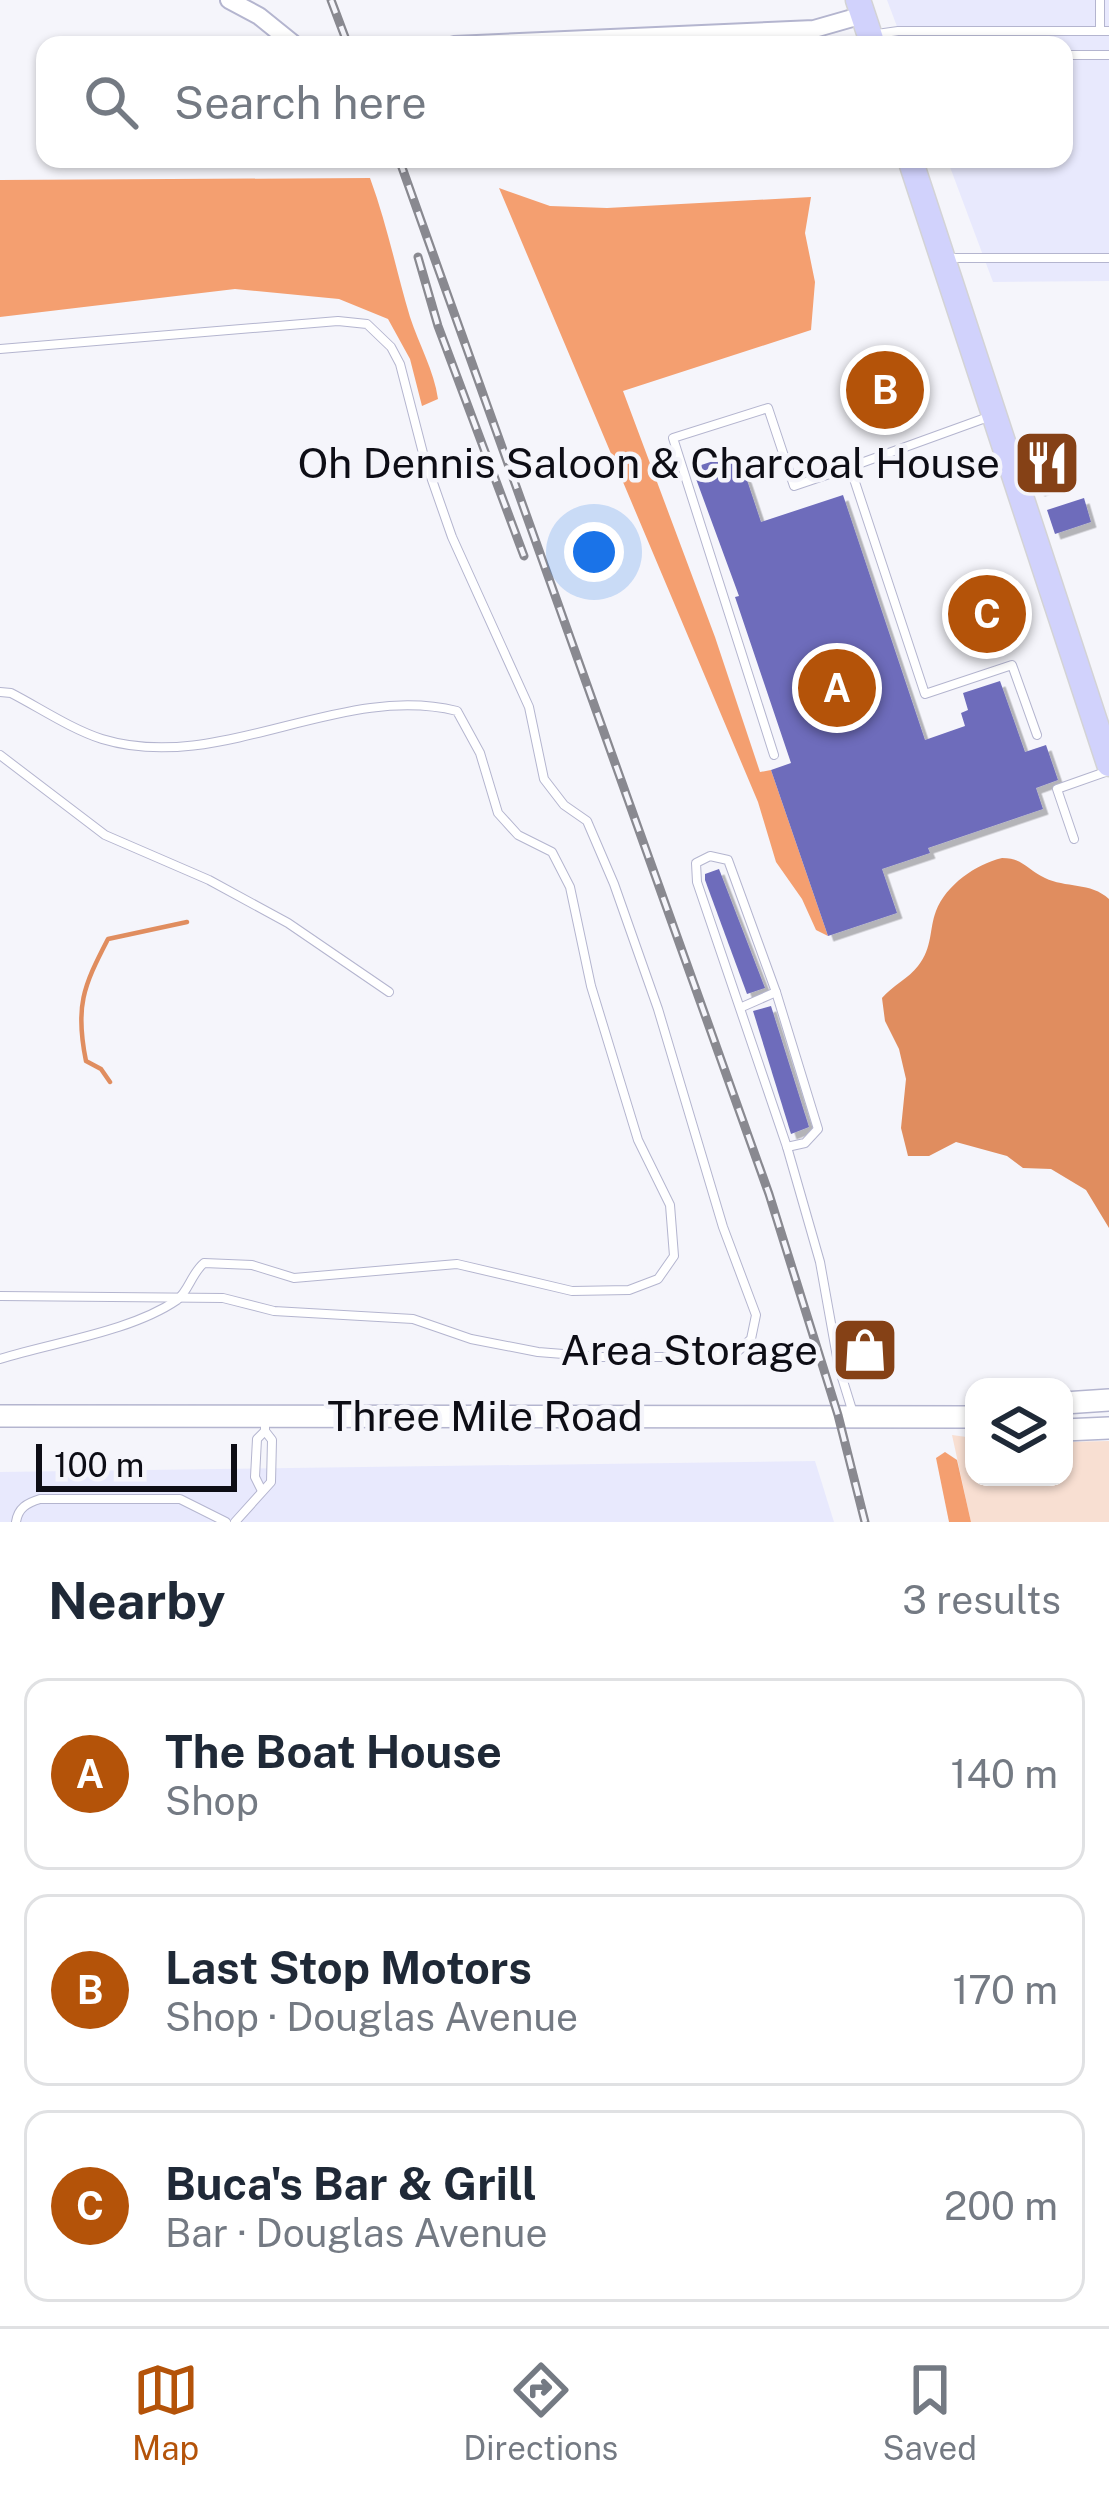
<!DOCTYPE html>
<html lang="en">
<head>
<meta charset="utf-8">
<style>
	:root { --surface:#fff; --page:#f2f2f3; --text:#1f2937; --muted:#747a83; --line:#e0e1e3; --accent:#b45309 }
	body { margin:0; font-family:"Public Sans",sans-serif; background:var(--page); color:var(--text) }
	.controls { position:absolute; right:36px; bottom:36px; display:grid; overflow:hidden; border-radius:24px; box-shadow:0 3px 9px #0004 }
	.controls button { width:108px; height:108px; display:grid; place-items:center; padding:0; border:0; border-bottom:3px solid var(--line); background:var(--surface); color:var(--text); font:60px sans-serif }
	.scale { position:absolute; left:36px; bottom:30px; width:201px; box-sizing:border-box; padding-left:12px; border:6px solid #0d0d15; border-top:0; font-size:33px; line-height:42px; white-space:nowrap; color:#0d0d15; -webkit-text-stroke:9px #f5f5fb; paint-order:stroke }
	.you { position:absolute; left:594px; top:552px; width:42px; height:42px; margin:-30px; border:9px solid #fff; border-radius:50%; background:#1a73e8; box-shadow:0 0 0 18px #1a73e833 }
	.badge { display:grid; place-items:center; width:78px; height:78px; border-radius:50%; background:var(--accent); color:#fff; font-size:39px; font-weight:700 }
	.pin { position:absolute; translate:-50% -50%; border:6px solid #fff; box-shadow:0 3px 12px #0006 }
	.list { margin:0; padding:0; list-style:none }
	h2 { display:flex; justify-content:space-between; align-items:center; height:156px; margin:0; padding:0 48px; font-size:51px }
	h2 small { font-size:39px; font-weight:400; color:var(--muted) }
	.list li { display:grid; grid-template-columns:78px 1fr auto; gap:36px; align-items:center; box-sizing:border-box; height:192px; margin:0 24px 24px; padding:0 24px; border:3px solid var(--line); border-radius:24px }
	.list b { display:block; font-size:45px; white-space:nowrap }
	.list p { margin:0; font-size:39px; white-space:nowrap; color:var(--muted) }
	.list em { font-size:39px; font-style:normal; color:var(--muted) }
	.icon { flex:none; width:66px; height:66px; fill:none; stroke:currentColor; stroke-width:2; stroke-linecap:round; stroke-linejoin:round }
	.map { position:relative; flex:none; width:1109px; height:1522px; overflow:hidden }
	.search { position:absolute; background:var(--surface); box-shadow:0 3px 9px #0004; left:36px; right:36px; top:36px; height:132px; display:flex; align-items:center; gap:30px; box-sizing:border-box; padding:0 42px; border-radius:24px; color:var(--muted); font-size:45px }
	.sheet { height:804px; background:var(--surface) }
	nav { display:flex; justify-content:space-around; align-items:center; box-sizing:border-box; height:168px; border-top:3px solid var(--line); background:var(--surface); font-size:33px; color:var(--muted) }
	nav a { display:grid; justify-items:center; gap:6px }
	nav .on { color:var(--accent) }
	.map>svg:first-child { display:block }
</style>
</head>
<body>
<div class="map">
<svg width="1109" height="1522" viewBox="0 0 1109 1522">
	<defs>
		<filter id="shadow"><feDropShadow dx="5.5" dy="5.5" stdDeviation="0" flood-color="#0004"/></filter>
	</defs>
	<rect width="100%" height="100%" fill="#f5f5fb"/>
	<!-- built -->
	<g fill="#e8e9fd">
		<polygon points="887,0 1109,0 1109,281 993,282 947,159 1064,159 1064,45 904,45"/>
		<polygon points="815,1461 834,1522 0,1522 0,1472"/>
	</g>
	<!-- green -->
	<polygon fill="#f8dfd2" points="952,1435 974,1438 974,1477 1064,1477 1064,1442 1109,1441 1109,1522 971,1522"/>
	<!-- forest -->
	<g fill="#f49f70">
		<path d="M370 178C387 224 396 270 410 317 419 345 434 370 438 399L422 406 410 359 388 319 339 299 235 289 0 317V180Z"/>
		<polygon points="499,188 550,206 607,208 811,197 805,233 815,282 811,330 623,391 715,637 760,772 771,770 828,936 816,930 802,899 776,862 758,802"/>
		<polygon points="945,1452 957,1460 971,1522 949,1522 936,1458"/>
	</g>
	<!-- water -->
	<path fill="#e08d5f" d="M1002 858C1023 858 1026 869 1045 878 1065 888 1091 882 1109 899V1228L1086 1190 1051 1169 1023 1168 1007 1156 956 1142 929 1156H908L901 1128 906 1079 899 1049 885 1021 882 998C892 986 909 978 918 966 933 947 929 929 936 911 946 885 976 864 1002 858Z"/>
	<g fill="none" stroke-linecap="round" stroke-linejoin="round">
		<!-- stream -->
		<path stroke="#e08d5f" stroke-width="4.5" d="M110 1082 101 1069 86 1061C75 1007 83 987 108 939L187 922"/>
	</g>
	<!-- building -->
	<g fill="#6e6cbb" filter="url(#shadow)">
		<polygon points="903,370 911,396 868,411 859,384"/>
		<polygon points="1050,436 1066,482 1039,491 1031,463 1031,442"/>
		<polygon points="738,453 761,522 843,495 925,740 965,726 961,713 968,710 963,693 1000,681 1025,752 1046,745 1058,780 1036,788 1043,809 928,848 930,853 882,869 897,913 828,936 771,770 791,763 735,597 739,596 692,468"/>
		<polygon points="1084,498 1091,522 1055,534 1047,510"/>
		<polygon points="1003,599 1009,616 971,628 966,612"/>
		<polygon points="719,869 765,988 747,994 705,880 705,874"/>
		<polygon points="771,1006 809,1127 791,1134 753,1011"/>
		<polygon points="872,1331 878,1366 859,1370 852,1333"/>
	</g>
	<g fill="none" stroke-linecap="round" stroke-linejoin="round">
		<defs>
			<g id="service">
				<polyline points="1100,0 1100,31"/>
				<polyline points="877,34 898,31 1109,31"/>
				<polyline points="1064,55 1109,55"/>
				<polyline points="950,258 1109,258"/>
				<polyline points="0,349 338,321 367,324 391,347 400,364 424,457 452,537 529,707 544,779 564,805 587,821 614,884 658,1009 723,1227 756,1315 751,1339 737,1352 690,1357 601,1357 538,1352 471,1339 413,1319 274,1311 223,1298 0,1296"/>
				<polyline points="991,416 850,467 925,694 1012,665 1037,735"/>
				<path d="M0 692 11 693C40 708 71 729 102 739 220 775 339 682 457 711L480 753 498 813 518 835 552 852 570 887 591 986 638 1140 670 1205 674 1256 658 1279 629 1290 572 1291 457 1264 294 1278 252 1265 204 1263C191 1274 189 1291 177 1300 130 1332 54 1342 0 1359"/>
				<polyline points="0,755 105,835 209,880 288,923 389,992"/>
				<polyline points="774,755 673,438 768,408 794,486 850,467"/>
				<polyline points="1074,839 1057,789 1108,771"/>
				<polygon points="710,856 728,860 776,992 818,1129 805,1143 787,1147 697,882 696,863"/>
				<polyline points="742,1007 776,992"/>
				<polyline points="787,1147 820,1262 839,1368 853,1413"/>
				<polyline points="262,1491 255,1477 257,1439 265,1431"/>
				<path d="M16 1522C18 1508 27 1503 40 1499H180L226 1522"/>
				<polyline points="235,1522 271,1482 272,1440 265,1431 265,1420"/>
			</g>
			<g id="minor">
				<polyline points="229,0 259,16 295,45"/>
				<polyline points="454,45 814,29 863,15"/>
			</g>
			<g id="tertiary">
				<polyline points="1064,1403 1109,1400"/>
				<polyline points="0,1416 974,1417"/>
				<polyline points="1064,1430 1109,1428"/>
			</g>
			<g id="primary">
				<polyline points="858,0 873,45"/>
				<polyline points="910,159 1109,764"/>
			</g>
		</defs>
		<!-- service casing -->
		<use href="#service" stroke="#b4b5cf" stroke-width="10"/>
		<!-- minor casing -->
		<use href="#minor" stroke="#b4b5cf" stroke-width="20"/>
		<!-- tertiary casing -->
		<use href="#tertiary" stroke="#b4b5cf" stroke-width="24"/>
		<!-- primary casing -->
		<use href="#primary" stroke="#d3d3d5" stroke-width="27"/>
		<!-- service -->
		<use href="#service" stroke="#fff" stroke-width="8"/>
		<!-- minor -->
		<use href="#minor" stroke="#fff" stroke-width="16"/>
		<!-- tertiary -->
		<use href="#tertiary" stroke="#fff" stroke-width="21"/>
		<!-- primary -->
		<use href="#primary" stroke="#d1d2fc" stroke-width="24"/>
		<defs>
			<g id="rail">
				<polyline points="331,0 348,45"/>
				<polyline points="399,159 769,1194 838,1415 865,1522"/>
				<polyline points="418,257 438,326 524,556"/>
			</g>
		</defs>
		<!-- rail casing -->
		<use href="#rail" stroke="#898990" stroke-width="9"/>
		<!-- rail -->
		<use href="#rail" stroke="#f5f5fb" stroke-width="4.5" stroke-dasharray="14" stroke-linecap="butt"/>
	</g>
	<!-- icons -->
	<defs>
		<symbol id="restaurant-square" viewBox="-11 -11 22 22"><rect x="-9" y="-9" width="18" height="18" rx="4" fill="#854116" stroke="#f5f5fb"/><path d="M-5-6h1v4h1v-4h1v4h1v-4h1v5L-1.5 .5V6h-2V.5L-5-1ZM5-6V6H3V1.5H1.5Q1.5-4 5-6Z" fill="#fff"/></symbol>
		<symbol id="shop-square" viewBox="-11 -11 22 22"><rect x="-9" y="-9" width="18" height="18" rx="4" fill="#854116" stroke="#f5f5fb"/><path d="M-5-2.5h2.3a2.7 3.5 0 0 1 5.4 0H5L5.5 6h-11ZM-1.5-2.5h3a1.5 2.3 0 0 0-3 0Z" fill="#fff"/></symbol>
	</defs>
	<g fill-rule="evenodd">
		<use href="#restaurant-square" x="1009" y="425" width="76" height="76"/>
		<use href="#shop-square" x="827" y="1312" width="76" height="76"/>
	</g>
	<g text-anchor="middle" stroke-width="9" stroke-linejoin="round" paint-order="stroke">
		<!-- poi labels -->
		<g font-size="42" fill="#0d0d15" stroke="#f5f5fb" text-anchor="end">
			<text x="1000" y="478">Oh Dennis Saloon &amp; Charcoal House</text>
			<text x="818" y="1365">Area Storage</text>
		</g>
		<!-- street labels -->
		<g font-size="42" fill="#0d0d15" stroke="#f5f5fb">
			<text x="485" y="1431">Three Mile Road</text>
		</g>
	</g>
</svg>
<div class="controls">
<button><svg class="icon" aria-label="layers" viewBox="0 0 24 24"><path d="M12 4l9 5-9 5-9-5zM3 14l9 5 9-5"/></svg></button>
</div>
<div class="scale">100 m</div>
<div class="you"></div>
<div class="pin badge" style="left:837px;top:688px">A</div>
<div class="pin badge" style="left:885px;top:390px">B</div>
<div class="pin badge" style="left:987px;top:614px">C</div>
<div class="search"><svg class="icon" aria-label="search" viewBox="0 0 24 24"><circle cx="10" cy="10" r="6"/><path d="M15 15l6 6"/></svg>Search here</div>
</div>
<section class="sheet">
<h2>Nearby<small>3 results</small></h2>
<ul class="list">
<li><span class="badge">A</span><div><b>The Boat House</b><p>Shop</p></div><em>140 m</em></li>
<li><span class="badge">B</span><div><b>Last Stop Motors</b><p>Shop · Douglas Avenue</p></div><em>170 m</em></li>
<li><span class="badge">C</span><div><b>Buca's Bar &amp; Grill</b><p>Bar · Douglas Avenue</p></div><em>200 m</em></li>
</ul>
</section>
<nav>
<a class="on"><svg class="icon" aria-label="map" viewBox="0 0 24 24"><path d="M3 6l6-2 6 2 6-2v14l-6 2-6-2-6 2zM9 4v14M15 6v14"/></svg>Map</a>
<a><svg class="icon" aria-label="directions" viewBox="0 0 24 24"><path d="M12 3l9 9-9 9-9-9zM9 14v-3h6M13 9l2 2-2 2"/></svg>Directions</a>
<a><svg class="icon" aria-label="saved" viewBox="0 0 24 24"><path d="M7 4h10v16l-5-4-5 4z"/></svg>Saved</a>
</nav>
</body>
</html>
